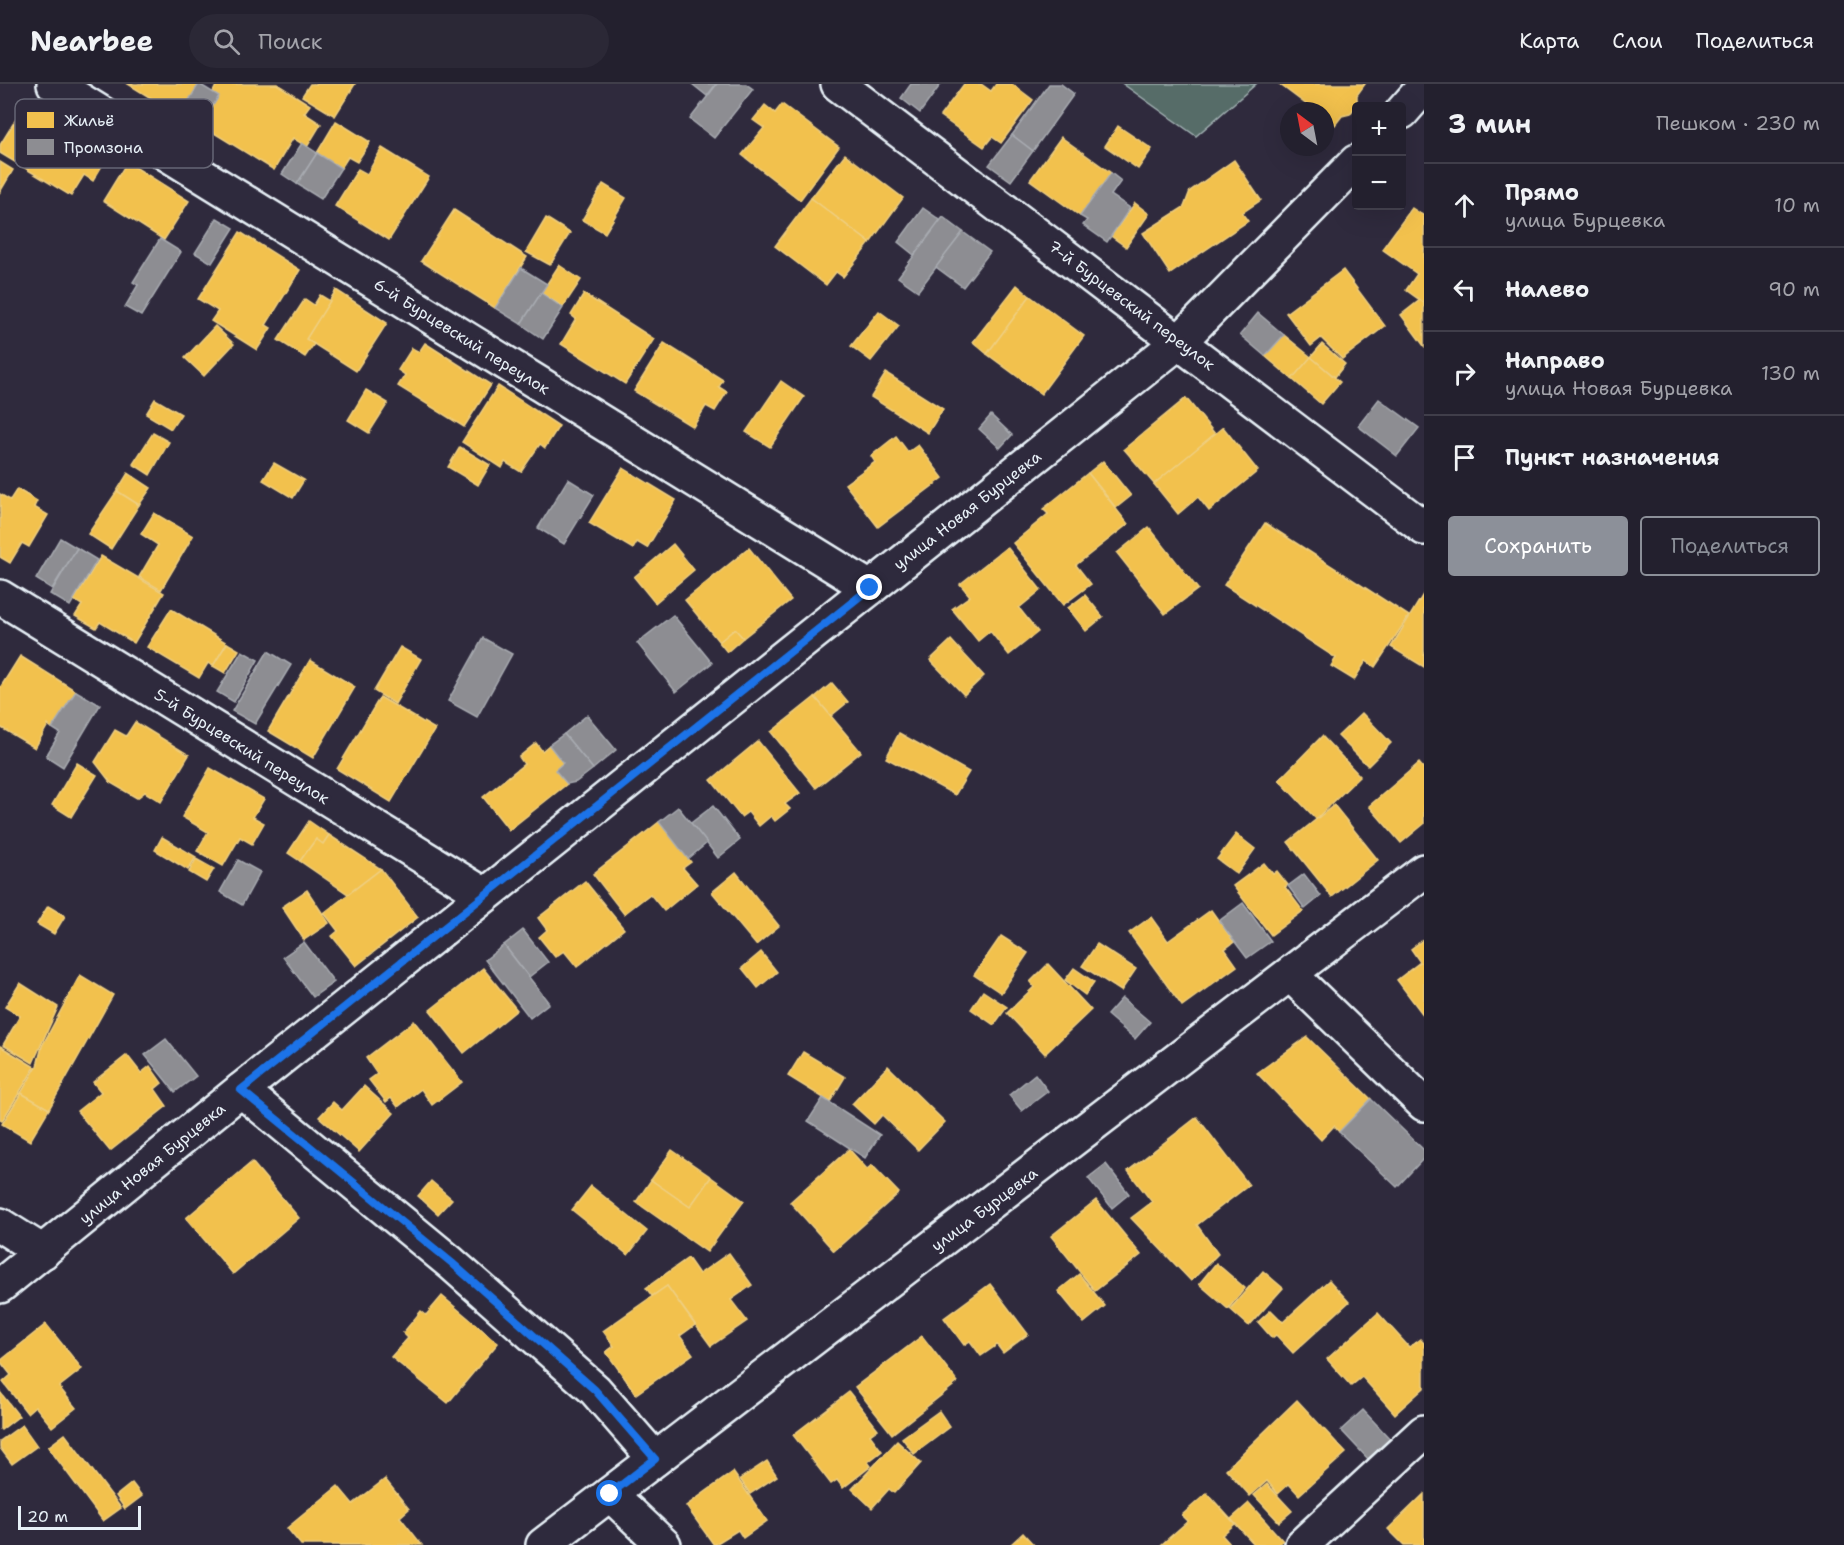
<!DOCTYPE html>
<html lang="ru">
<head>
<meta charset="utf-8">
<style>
	:root { --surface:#23202e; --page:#2b2836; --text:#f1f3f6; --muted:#a3a3aa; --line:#403e4a; --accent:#8c9099 }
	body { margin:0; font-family:"Shantell Sans",sans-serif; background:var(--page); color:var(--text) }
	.controls { position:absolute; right:18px; top:18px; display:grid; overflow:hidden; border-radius:6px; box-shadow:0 6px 24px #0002 }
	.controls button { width:54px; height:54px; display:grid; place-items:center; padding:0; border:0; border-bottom:2px solid var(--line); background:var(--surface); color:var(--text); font:30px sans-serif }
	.compass { position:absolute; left:1280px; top:18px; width:54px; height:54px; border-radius:50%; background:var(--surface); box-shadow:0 6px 24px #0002; rotate:328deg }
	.scale { position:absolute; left:18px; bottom:15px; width:123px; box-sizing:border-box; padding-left:6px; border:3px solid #e8f1f8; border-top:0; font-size:16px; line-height:21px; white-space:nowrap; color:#e8f1f8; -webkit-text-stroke:4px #2f2a3d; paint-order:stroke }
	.stop { position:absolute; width:18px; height:18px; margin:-14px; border:4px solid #1a73e8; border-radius:50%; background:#fff }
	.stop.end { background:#1a73e8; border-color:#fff; box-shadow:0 2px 6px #0008 }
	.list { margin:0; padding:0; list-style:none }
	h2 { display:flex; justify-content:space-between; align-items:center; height:78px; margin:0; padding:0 24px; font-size:26px }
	h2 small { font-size:20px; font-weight:400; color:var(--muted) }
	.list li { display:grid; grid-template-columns:39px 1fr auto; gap:18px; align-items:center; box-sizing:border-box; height:84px; padding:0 24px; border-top:2px solid var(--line) }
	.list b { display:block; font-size:22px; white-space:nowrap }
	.list p { margin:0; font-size:20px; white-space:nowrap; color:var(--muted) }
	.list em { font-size:20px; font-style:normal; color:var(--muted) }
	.actions { display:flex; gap:12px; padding:18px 24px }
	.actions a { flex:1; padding:14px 0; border:2px solid var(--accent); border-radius:6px; text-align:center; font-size:21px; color:var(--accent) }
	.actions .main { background:var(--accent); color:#fff }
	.icon { flex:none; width:33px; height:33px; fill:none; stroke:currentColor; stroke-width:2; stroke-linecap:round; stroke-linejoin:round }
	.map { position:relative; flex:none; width:1424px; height:1461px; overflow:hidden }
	header { display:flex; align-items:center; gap:36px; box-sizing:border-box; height:84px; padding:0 30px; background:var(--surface); border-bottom:2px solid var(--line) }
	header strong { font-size:28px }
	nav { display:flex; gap:33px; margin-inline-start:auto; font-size:21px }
	.search { width:420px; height:54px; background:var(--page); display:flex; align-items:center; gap:15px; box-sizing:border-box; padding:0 21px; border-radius:33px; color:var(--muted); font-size:22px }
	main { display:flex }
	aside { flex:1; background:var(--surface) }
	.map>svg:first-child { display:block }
</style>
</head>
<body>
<header>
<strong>Nearbee</strong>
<div class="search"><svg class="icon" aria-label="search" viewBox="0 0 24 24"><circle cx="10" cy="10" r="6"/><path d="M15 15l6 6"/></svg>Поиск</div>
<nav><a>Карта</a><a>Слои</a><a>Поделиться</a></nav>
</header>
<main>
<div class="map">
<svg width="1424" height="1461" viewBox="0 0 1424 1461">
	<rect width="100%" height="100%" fill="#2f2a3d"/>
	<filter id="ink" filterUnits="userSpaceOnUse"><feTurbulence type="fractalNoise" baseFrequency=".0167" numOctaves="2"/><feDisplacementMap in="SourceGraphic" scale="12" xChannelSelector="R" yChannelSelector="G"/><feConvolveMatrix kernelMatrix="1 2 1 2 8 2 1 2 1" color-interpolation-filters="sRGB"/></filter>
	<g filter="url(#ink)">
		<!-- green -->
		<polygon fill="#566c67" stroke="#9faeb0" stroke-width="1.5" points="1123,0 1256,0 1196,52"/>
		<!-- homes -->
		<g fill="#f2c14e" stroke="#efcf81" stroke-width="1.5">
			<polygon points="128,0 199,0 180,32"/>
			<polygon points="217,0 277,0 310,21 304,29 321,40 307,63 293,54 274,86 201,41 219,12 213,8"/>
			<polygon points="310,0 355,0 335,32 302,12"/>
			<polygon points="964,0 981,0 991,7 996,0 1012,0 1033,16 1001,59 992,53 984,63 940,32"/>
			<polygon points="1279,0 1365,0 1357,11 1357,20 1350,30 1342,32 1335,41 1325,34 1325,27 1315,27"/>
			<polygon points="782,20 839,63 800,116 742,71 764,44 753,36 765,21 775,29"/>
			<polygon points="38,26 109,70 93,97 84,91 71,112 0,69 0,61 16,35 27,42"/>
			<polygon points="336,37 370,58 357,78 348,73 341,84 317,69"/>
			<polygon points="1118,42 1152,65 1138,85 1105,62"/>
			<polygon points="1061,53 1111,89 1080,132 1030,96"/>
			<polygon points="382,64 429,93 389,156 335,122 358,85 367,90"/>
			<polygon points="845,70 903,114 870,159 811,114"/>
			<polygon points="1234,76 1261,116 1242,129 1248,137 1170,190 1143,149 1184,123 1190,107"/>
			<polygon points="0,78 13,86 0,108"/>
			<polygon points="127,78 189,117 164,156 103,117"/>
			<polygon points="603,100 626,114 605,149 582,136"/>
			<polygon points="811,114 870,159 843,193 836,188 826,201 775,162"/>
			<polygon points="1135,119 1149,130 1126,163 1111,152"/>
			<polygon points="1412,124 1424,132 1424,219 1406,206 1417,190 1382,165"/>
			<polygon points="454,126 527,173 495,224 421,177"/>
			<polygon points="546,134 570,149 550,181 526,168"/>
			<polygon points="240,148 300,186 266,241 271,244 257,266 211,237 218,227 198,215"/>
			<polygon points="559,181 581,196 563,223 541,209"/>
			<polygon points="1343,186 1385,242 1342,275 1321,254 1311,262 1286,229"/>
			<polygon points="1017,201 1030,212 987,270 973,258"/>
			<polygon points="336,206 387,239 356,287 306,255"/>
			<polygon points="584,210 654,255 625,300 561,260 576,235 571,231"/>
			<polygon points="320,211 330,217 306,255 314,260 305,273 278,256 305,215 314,221"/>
			<polygon points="1030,212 1084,252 1041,310 987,270"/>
			<polygon points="1420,216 1424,219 1424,262 1401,231"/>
			<polygon points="879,227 899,242 871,277 851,262"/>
			<polygon points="215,242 234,260 204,292 185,274"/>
			<polygon points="1284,251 1311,273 1292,295 1265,272"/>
			<polygon points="425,259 491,301 464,343 398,302 405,291 398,286 412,264 419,268"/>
			<polygon points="664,259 723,296 719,303 727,308 715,327 706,322 693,343 634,307"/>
			<polygon points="1322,260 1345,280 1335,293 1311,273"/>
			<polygon points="1311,273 1340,298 1321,320 1292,295"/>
			<polygon points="886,289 943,325 928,349 871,313"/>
			<polygon points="781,297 804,313 770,363 746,348"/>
			<polygon points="498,302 559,342 545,364 540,360 521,388 505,378 502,384 462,358"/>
			<polygon points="366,306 388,319 369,349 348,336"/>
			<polygon points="1186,314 1215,350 1154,400 1124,365"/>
			<polygon points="155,315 181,330 171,345 146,330"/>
			<polygon points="1223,343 1258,387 1209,427 1198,413 1178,430 1154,400"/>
			<polygon points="153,349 169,358 150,391 133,380"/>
			<polygon points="896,352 908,368 918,361 943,394 878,443 845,400 875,378 871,372"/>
			<polygon points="460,363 490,381 478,401 448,383"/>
			<polygon points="1103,377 1131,412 1116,424 1088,389"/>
			<polygon points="274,379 304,396 293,414 263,396"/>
			<polygon points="623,384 676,416 647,464 637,458 633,465 589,439"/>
			<polygon points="128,389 151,404 139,421 117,407"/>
			<polygon points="1088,389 1128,440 1076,481 1091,500 1063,521 1013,459 1048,430 1043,425"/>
			<polygon points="17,405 37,417 34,423 48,431 29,463 22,459 10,479 0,473 0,410 10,416"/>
			<polygon points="117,407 139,421 111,465 88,450"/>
			<polygon points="154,429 193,452 161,506 139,493 158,461 141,450"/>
			<polygon points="1265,439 1409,532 1375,583 1366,577 1354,596 1331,582 1336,574 1224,501"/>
			<polygon points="1149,443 1198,505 1165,530 1117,469"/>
			<polygon points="673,460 694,486 655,519 634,493"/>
			<polygon points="1007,463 1041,506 1019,524 1038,548 1009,571 990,547 978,557 952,525 970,512 960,500"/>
			<polygon points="749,464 791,516 743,554 735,545 719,558 685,516"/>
			<polygon points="101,472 164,509 134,559 100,538 96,544 75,532 82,521 74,516"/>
			<polygon points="1424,509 1424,583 1391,563"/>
			<polygon points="1085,511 1103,533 1086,547 1068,524"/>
			<polygon points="171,525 227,559 213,582 208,579 199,594 147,563"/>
			<polygon points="735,545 743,554 727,568 719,558"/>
			<polygon points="951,556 984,592 964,611 930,576"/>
			<polygon points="227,559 239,566 225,589 213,582"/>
			<polygon points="400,563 421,575 395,620 374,607"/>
			<polygon points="20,572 76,607 52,644 48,641 35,664 0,643 0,604"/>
			<polygon points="310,576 355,603 313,674 268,647"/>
			<polygon points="832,599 848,618 831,632 815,613"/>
			<polygon points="380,613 435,645 391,718 337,685"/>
			<polygon points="815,613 861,668 816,704 771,648"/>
			<polygon points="1362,629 1391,659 1368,682 1338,652"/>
			<polygon points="135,638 189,671 161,718 145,708 137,714 111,699 95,678 115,646 126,652"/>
			<polygon points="899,649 969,688 955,711 886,674"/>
			<polygon points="1322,652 1360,692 1316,735 1279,696"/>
			<polygon points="758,657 800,709 785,720 790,725 775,737 771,732 759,742 748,728 741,733 711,696"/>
			<polygon points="536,659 542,667 549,661 563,679 555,686 567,700 509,746 483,713 524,680 519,673"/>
			<polygon points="77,679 97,691 71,733 52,721"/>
			<polygon points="1419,679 1424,685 1424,740 1401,759 1369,722"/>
			<polygon points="210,684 264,715 253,733 264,739 252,760 240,753 223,782 197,767 208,748 182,733"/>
			<polygon points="1334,721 1378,776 1332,813 1288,758"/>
			<polygon points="309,737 329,751 323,760 316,755 300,777 288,769"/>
			<polygon points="659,738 691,778 683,784 697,800 664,827 650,810 624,830 593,790"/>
			<polygon points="1236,750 1255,765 1237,790 1217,775"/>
			<polygon points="329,751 381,785 348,810 300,777 316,755 323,760"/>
			<polygon points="162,753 196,773 188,786 155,766"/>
			<polygon points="196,775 214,785 206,798 189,788"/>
			<polygon points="1264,779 1273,790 1277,787 1288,801 1285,803 1303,827 1271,851 1233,802"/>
			<polygon points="381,785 418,833 356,882 332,852 338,847 324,829"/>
			<polygon points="736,788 779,842 756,861 712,808"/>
			<polygon points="585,797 624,845 577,883 564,867 555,873 539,853 547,846 538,834"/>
			<polygon points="307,806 329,839 304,856 282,823"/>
			<polygon points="48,822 65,832 54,850 37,840"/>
			<polygon points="1211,826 1234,858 1225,865 1237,882 1182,922 1129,849 1151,833 1168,857"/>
			<polygon points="1001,852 1028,869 1001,909 974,891"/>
			<polygon points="1424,855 1424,932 1397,896 1420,878 1411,865"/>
			<polygon points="1097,860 1136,885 1121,907 1082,882"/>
			<polygon points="761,868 777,888 758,904 742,884"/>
			<polygon points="1048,880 1091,926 1045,970 1007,929 1034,903 1030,898"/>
			<polygon points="483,884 517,926 464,969 430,926"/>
			<polygon points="1074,884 1094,898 1085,911 1065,896"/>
			<polygon points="80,891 113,911 49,1025 21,1009 37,982 42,962"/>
			<polygon points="20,899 58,923 33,979 3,961 20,932 5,923"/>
			<polygon points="983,907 1007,923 994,941 971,925"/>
			<polygon points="414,937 462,998 432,1021 421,1005 398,1023 391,1014 386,1018 369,996 377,990 366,974"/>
			<polygon points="1307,953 1371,1015 1339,1048 1334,1042 1321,1056 1257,989"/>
			<polygon points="0,962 35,983 2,1037 0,1036"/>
			<polygon points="803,968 845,993 830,1018 788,992"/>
			<polygon points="127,971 141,989 150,982 162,999 155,1005 167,1022 110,1067 77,1027 101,1008 93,998"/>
			<polygon points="888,982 945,1038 918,1066 882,1031 874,1040 852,1020"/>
			<polygon points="364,1002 394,1029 359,1068 319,1033 333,1018 342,1026"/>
			<polygon points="21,1009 49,1025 30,1057 2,1040"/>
			<polygon points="1197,1033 1249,1101 1197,1141 1218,1170 1191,1197 1131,1134 1152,1118 1128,1087"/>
			<polygon points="849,1065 867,1085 872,1081 899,1109 834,1167 790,1118"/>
			<polygon points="672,1066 711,1093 690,1123 651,1096"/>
			<polygon points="252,1078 299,1134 233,1190 186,1134"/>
			<polygon points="711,1093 744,1117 707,1168 636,1118 651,1096 690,1123"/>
			<polygon points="431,1097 452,1115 438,1130 418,1112"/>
			<polygon points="591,1102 647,1147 628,1171 572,1126"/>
			<polygon points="1096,1116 1141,1171 1095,1207 1051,1152"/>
			<polygon points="729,1169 752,1201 731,1216 747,1237 711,1262 667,1202 652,1212 646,1204 688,1174 699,1190"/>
			<polygon points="1216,1179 1245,1204 1228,1225 1199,1200"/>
			<polygon points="1263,1187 1283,1204 1249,1242 1230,1225"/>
			<polygon points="1079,1190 1105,1222 1084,1239 1058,1207"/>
			<polygon points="1329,1196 1349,1218 1293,1269 1276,1251 1272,1254 1258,1238 1271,1226 1283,1238"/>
			<polygon points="990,1200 1028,1250 1003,1269 997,1261 981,1272 970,1257 964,1261 944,1234"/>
			<polygon points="667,1202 695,1241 680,1252 693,1270 636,1310 606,1268 614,1262 603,1247"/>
			<polygon points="442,1212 498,1259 448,1319 391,1273 408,1254 403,1249 421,1227 426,1231"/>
			<polygon points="1378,1229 1409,1263 1420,1255 1424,1259 1424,1304 1395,1330 1362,1293 1351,1302 1327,1275"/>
			<polygon points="46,1240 82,1285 59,1303 76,1324 52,1343 35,1322 27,1329 3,1298 11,1291 0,1277"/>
			<polygon points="922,1252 958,1298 892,1350 855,1303"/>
			<polygon points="0,1308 19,1332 1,1346 0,1345"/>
			<polygon points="849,1308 878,1345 870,1351 882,1367 868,1378 871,1382 843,1404 837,1396 831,1400 793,1351"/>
			<polygon points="1297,1316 1346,1369 1299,1411 1289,1400 1278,1410 1267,1397 1250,1412 1226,1385"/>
			<polygon points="939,1327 950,1343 914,1370 902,1354"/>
			<polygon points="22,1341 37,1362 12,1380 0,1364 0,1357"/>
			<polygon points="65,1350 121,1424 103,1437 48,1363"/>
			<polygon points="897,1357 921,1379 894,1409 889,1405 872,1424 852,1405"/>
			<polygon points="767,1377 777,1392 750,1410 740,1395"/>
			<polygon points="733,1388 767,1437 743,1454 738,1446 714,1461 686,1422"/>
			<polygon points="385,1395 409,1425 400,1433 422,1461 301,1461 287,1444 338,1402 353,1420"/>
			<polygon points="132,1399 142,1412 125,1425 116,1412"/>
			<polygon points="1267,1400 1292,1427 1279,1438 1254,1411"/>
			<polygon points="1207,1409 1235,1440 1222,1451 1231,1461 1161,1461 1188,1437 1182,1431"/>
			<polygon points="1424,1410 1424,1461 1404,1461 1388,1445"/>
			<polygon points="1249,1419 1283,1457 1278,1461 1255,1461 1231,1435"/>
			<polygon points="1023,1449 1034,1461 1010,1461"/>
		</g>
		<!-- industry -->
		<g fill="#8d8d92" stroke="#a8abb1" stroke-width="1.5">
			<polygon points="199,0 219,12 201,41 207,44 199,56 174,40"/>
			<polygon points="692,0 716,0 707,12"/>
			<polygon points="717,0 746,0 753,5 714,54 690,35"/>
			<polygon points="911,0 941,0 920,29 901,14"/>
			<polygon points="1049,0 1061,0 1074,10 1033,67 1012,51"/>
			<polygon points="1012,51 1033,67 1011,97 989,81"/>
			<polygon points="302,59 317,69 297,100 282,90"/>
			<polygon points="317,69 341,84 321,115 297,100"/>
			<polygon points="1111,89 1121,97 1111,111 1130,124 1107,158 1083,141 1087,136 1080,132"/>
			<polygon points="923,124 940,136 914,171 898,158"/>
			<polygon points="943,133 963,148 918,207 898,193"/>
			<polygon points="217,134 234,144 212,179 195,169"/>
			<polygon points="963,148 990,168 963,203 936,183"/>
			<polygon points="160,155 181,168 141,232 125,223 138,201 133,198"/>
			<polygon points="521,184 547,200 521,240 495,224"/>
			<polygon points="541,209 563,224 543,255 521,240"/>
			<polygon points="1258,229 1284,251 1265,272 1240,251"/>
			<polygon points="1379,315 1419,344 1397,372 1358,342"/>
			<polygon points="991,331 1012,351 1000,364 979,345"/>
			<polygon points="568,395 594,411 564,460 538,444"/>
			<polygon points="60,454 77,464 52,505 36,495"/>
			<polygon points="77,464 97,476 70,522 50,510"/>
			<polygon points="673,531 712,579 676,608 637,559"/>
			<polygon points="483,554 512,570 477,633 448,617"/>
			<polygon points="242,567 258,576 234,618 217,608"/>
			<polygon points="268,567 291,581 255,640 232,627"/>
			<polygon points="76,607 100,621 63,683 46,672 60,649 52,644"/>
			<polygon points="587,631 616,666 593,685 564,650"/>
			<polygon points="564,650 593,685 576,698 567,700 555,686 563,679 549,661"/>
			<polygon points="713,722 740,756 718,774 691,739"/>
			<polygon points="678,723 707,759 688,775 659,738"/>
			<polygon points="238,776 260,788 242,821 220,808"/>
			<polygon points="1304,790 1321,812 1305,825 1288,802"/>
			<polygon points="1243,819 1271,857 1247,874 1219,837"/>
			<polygon points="523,846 548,878 529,893 504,861"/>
			<polygon points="304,858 334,898 313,913 283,873"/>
			<polygon points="504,861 549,919 530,934 485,876"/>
			<polygon points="1122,914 1150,938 1135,955 1107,931"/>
			<polygon points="166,955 196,992 175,1008 145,971"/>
			<polygon points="1035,990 1048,1007 1022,1027 1009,1011"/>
			<polygon points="823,1014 880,1051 865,1074 808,1037"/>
			<polygon points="1371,1015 1424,1066 1424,1074 1397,1103 1339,1048"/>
			<polygon points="1106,1080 1129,1110 1112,1124 1088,1094"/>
			<polygon points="1363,1326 1392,1357 1370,1377 1341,1346"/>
		</g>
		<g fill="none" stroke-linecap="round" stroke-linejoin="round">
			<defs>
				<g id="street">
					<polyline points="54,0 870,504"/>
					<polyline points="838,0 1424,444"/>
					<polyline points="1402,28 1424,3"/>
					<polyline points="0,513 485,811"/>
					<polyline points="1291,891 1424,1020"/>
					<polyline points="241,1006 451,1179 595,1306 655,1375"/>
					<polyline points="0,1141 43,1168"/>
					<polyline points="0,1202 241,1006 1180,257 1356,78"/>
					<polyline points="610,1410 664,1461"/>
					<polyline points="1302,1461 1424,1348"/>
				</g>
				<polyline id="secondary" points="543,1461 1424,787"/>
			</defs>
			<!-- street casing -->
			<use href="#street" stroke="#e8f1f8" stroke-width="38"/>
			<!-- secondary casing -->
			<use href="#secondary" stroke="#e8f1f8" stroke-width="38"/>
			<!-- street -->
			<use href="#street" stroke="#2f2a3d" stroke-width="33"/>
			<!-- secondary -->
			<use href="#secondary" stroke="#2f2a3d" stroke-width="33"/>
		</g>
	</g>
	<g fill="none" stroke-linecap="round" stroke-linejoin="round" filter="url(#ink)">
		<!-- route -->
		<polyline stroke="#1a73e8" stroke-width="8" points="610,1410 655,1375 595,1306 452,1179 241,1006 870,504"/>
	</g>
	<g text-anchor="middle" stroke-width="6" stroke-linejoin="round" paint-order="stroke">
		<!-- street labels -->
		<g font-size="16" fill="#e8f1f8" stroke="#2f2a3d">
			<text transform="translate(1132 221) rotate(37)" y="6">7-й Бурцевский переулок</text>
			<text transform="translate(462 252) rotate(32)" y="6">6-й Бурцевский переулок</text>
			<text transform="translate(967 426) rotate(-38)" y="6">улица Новая Бурцевка</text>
			<text transform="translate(242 662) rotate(32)" y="6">5-й Бурцевский переулок</text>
			<text transform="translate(152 1079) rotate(-39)" y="6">улица Новая Бурцевка</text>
			<text transform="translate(984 1125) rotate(-37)" y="6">улица Бурцевка</text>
		</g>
	</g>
	<!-- legend -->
	<rect x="15" y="15" width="198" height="69" rx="9" fill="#2f2a3d" stroke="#666675" stroke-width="1.5"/>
	<rect x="27" y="28" width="27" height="16" fill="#f2c14e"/>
	<rect x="27" y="55" width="27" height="16" fill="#8d8d92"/>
	<g font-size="16" fill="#e8f1f8">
		<text x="64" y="42">Жильё</text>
		<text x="64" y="69">Промзона</text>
	</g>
</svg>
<div class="controls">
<button>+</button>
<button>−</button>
</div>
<svg class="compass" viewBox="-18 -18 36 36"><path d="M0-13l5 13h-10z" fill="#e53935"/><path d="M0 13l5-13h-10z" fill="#a3a3aa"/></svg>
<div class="scale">20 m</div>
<div class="stop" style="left:610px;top:1410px"></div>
<div class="stop end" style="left:870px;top:504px"></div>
</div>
<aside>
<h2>3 мин<small>Пешком · 230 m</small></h2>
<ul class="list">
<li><svg class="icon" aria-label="ahead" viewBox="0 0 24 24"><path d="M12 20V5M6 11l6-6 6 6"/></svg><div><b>Прямо</b><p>улица Бурцевка</p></div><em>10 m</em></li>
<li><svg class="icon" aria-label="left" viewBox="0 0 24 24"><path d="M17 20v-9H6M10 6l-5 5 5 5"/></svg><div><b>Налево</b></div><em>90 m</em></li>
<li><svg class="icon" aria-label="right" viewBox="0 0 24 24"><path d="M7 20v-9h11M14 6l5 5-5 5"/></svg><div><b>Направо</b><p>улица Новая Бурцевка</p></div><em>130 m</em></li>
<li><svg class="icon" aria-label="arrive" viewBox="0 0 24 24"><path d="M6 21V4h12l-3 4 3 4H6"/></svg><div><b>Пункт назначения</b></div></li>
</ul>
<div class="actions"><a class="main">Сохранить</a><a>Поделиться</a></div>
</aside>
</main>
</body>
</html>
